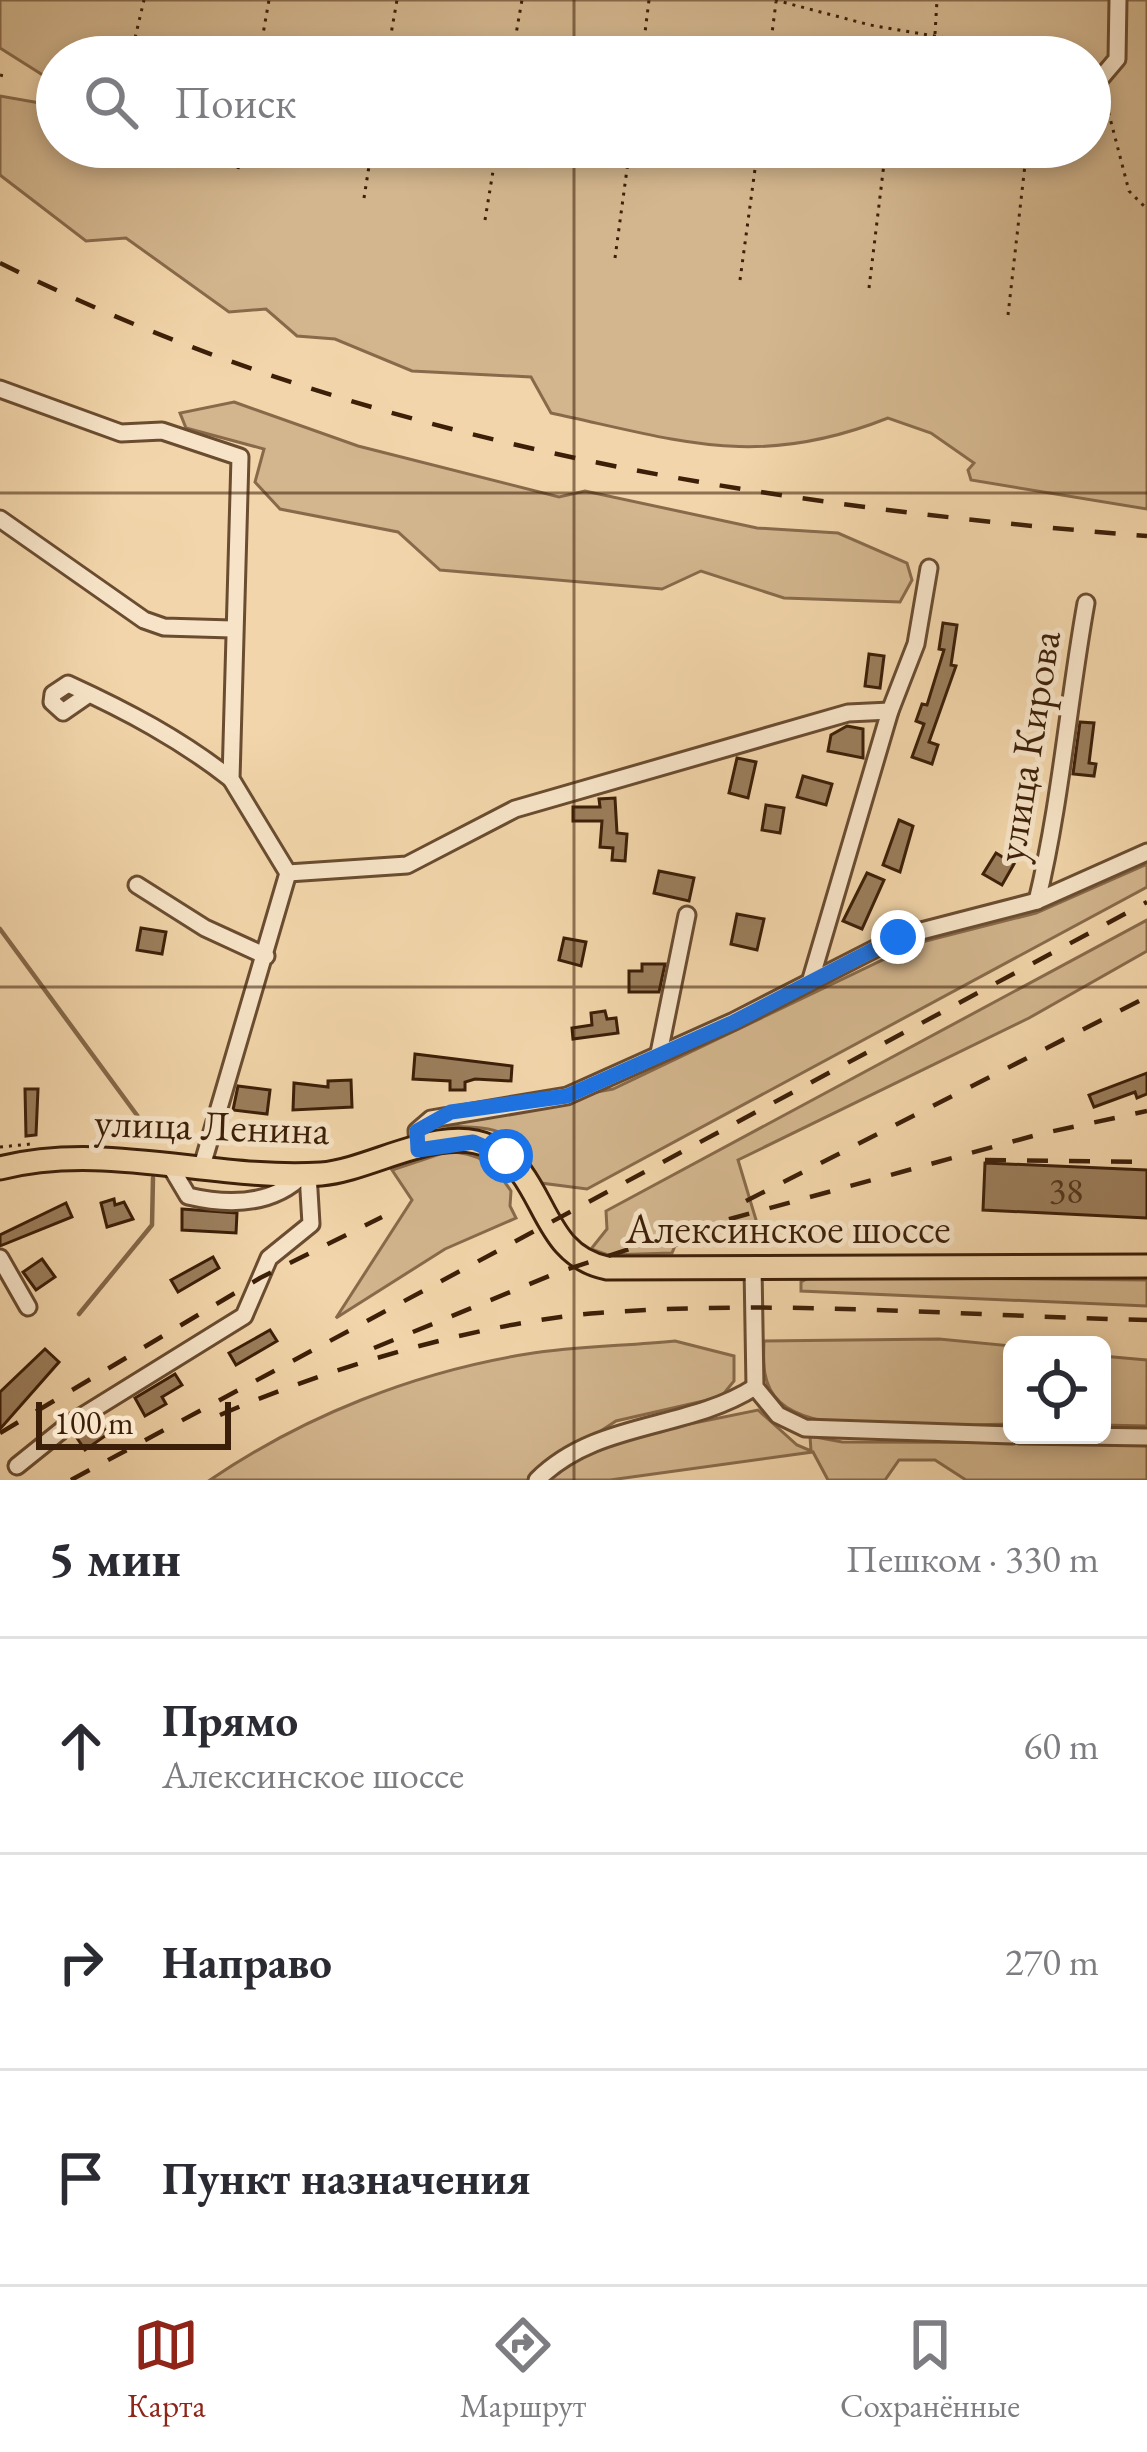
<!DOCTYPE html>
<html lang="ru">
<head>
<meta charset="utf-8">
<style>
	:root { --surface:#fff; --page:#f2f2f3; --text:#2b2b33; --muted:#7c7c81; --line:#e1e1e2; --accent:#8f2418 }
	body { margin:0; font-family:"EB Garamond",serif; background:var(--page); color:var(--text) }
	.controls { position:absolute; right:36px; bottom:36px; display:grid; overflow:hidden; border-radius:18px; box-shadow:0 6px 18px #0003 }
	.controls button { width:108px; height:108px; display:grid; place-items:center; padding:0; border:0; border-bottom:3px solid var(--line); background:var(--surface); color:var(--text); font:60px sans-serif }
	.scale { position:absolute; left:36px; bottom:30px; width:195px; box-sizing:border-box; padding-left:12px; border:6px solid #3c1f08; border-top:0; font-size:33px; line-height:42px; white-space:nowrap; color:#3c1f08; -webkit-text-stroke:9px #f7e4c8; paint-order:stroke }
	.stop { position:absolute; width:36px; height:36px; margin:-27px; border:9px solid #1a73e8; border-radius:50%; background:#fff }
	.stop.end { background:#1a73e8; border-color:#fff; box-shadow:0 3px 12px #0008 }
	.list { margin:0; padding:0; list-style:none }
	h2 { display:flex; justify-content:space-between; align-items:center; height:156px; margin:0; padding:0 48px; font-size:51px }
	h2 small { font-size:39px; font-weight:400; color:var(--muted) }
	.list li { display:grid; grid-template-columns:78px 1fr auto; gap:36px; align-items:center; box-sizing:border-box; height:216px; padding:0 48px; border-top:3px solid var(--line) }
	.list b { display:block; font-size:45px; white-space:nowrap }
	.list p { margin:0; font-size:39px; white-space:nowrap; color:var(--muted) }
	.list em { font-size:39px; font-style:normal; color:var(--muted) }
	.icon { flex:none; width:66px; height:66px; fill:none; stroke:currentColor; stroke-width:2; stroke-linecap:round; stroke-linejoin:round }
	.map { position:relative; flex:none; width:1147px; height:1480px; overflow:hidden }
	.search { position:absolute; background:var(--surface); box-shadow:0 6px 18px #0003; left:36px; right:36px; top:36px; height:132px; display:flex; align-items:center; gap:30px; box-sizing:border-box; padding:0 42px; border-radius:66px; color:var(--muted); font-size:45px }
	.sheet { height:804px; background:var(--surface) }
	nav { display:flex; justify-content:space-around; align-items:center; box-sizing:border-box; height:168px; border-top:3px solid var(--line); background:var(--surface); font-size:33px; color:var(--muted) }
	nav a { display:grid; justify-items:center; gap:6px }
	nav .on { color:var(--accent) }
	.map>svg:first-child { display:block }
</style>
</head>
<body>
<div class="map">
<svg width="1147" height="1480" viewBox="0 0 1147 1480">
	<rect width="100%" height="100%" fill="#f2d5aa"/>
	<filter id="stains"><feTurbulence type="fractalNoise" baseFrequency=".00167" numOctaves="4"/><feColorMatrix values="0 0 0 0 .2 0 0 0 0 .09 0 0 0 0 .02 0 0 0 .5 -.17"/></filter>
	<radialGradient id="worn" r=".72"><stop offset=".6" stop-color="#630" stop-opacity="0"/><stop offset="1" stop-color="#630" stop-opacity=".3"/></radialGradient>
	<!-- green -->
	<g fill="#d3b68e" stroke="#886a4b" stroke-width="3">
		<path d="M0 0H1147V509L971 480 968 470 974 463 931 433 888 418C757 470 682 441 551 413L531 377 412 371 335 339 297 336 266 309 229 312 126 238 86 241 0 175V96L57 106V147H1090V57H57V84L0 48Z"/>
		<polygon points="234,402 358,446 559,497 585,491 757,528 838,533 907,563 912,580 900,602 784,598 701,571 662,589 440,570 398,532 280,509 255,482 264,449 186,428 180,413"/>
		<path d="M1147 864V887L587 1189 541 1183C511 1128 505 1128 445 1126L451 1119 613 1089 918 943 1036 913Z"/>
		<polygon points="1147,920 1147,951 1029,1018 738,1160 760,1233 723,1226 675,1246 672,1253 608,1255 591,1249 607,1229 606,1211"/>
		<path d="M446 1152C480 1152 493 1164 511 1191L510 1206 516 1218 445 1249 336 1318 412 1200 392 1170Z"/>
		<polygon points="810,1277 1147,1280 1147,1306 801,1291 801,1282"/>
		<path d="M939 1339 1012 1346V1424C955 1424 822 1440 780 1402 762 1386 763 1362 764 1341Z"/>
		<path d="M675 1341 734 1356V1381L721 1397 616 1421 527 1480H210C304 1416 415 1372 527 1354 575 1346 626 1346 675 1341Z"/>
		<polygon points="1102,1356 1147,1360 1147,1426 1102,1425"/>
		<polygon points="758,1410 797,1445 811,1451 810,1436 842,1442 1147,1443 1147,1480 966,1480 935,1460 899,1460 885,1480 828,1480 813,1452 610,1480 549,1480 601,1442"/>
	</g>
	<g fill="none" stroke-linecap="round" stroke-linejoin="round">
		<!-- stream -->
		<g stroke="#846748" stroke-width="4.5">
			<polyline points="0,929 153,1137"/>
			<polyline points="79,1314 152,1225 153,1178"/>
		</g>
	</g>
	<!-- building -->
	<g fill="#9b7e5c" stroke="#3c1f08" stroke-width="3">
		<polygon points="943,623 957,625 951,665 956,666 929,742 938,745 932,764 912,757 924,724 916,721 922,704 927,705 944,650 939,649"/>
		<polygon points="869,654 884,656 880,688 865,686"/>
		<polygon points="1080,722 1094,723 1089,763 1096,764 1094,776 1073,774"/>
		<polygon points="847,726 863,729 863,758 828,751 831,735"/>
		<polygon points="737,758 756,762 748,798 729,793"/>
		<polygon points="803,776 832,784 826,805 797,797"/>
		<polygon points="615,798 617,833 627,834 625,861 612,860 613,848 600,847 602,821 573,821 573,807 600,807 599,799"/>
		<polygon points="766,805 784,808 780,833 762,830"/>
		<polygon points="899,820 913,826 900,872 883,865"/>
		<polygon points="996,853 1014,864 1002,885 983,874"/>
		<polygon points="659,871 694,878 689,901 654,893"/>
		<polygon points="867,873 884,880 862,929 843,921"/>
		<polygon points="737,914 764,919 757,950 731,944"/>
		<polygon points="141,928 166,932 162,954 137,950"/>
		<polygon points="564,938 586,942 581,966 559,960"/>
		<polygon points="642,964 665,964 659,992 629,992 629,971 642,971"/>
		<polygon points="605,1011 607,1019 616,1018 618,1033 573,1039 572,1028 592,1025 591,1013"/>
		<polygon points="415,1054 512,1066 511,1081 475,1079 465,1082 465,1090 450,1090 450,1081 413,1079"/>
		<polygon points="1147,1073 1147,1094 1137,1098 1135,1092 1094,1107 1089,1095"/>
		<polygon points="351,1080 352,1107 293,1110 294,1083 328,1087 328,1081"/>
		<polygon points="238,1086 270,1090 267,1114 233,1110"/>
		<polygon points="25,1089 38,1089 36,1135 26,1136"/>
		<polygon points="985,1163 1147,1170 1147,1218 983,1210"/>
		<polygon points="114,1199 115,1205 124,1202 133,1219 107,1227 101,1203"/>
		<polygon points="66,1203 72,1217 0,1246 0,1235"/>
		<polygon points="182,1209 237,1213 236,1233 182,1230"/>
		<polygon points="213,1257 219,1268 178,1292 171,1280"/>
		<polygon points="42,1259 55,1277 36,1290 23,1272"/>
		<polygon points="270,1330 277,1341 236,1365 229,1353"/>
		<polygon points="45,1349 59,1362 0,1429 0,1392"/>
		<polygon points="175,1374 182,1385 162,1397 166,1404 145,1416 135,1398"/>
		<polygon points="98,1420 108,1434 85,1450 75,1435"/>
	</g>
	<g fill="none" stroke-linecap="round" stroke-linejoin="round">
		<defs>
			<g id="minor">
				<polyline points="1100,79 1117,59 1118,0"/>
				<polyline points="0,389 121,433 162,431 240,457 231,779 288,873 202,1166"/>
				<polyline points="0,519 144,620 164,627 232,629"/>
				<path d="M89 694 63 712 52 702 53 694 68 684C127 711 180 739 231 779"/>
				<polyline points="288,873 407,865 515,809 848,713 890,711"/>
				<polyline points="137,885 205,928 266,956"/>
				<path d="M1037 901C1061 802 1068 703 1086 603"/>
				<polyline points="811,979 890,711 916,644 929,568"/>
				<polyline points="659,1053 687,915"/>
				<polyline points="418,1150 417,1131 431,1119 567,1096 734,1021 898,937 1037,901 1147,852"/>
				<path d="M169 1164 188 1196C230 1206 273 1205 304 1174"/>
				<polyline points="0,1258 28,1307"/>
				<polyline points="753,1267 755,1387 778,1415 805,1428 1012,1435"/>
				<polyline points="1019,1435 1147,1437"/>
				<polyline points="17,1466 68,1425 244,1316 269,1258 311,1224 308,1174"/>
				<path d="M537 1480C597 1420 686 1431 755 1387"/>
			</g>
			<path id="major" d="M0 1168C106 1141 214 1181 321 1174 372 1170 441 1123 491 1147 548 1175 538 1254 607 1268L1147 1266"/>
		</defs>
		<!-- minor casing -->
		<use href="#minor" stroke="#6a4c30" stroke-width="21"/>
		<!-- major casing -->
		<use href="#major" stroke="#3c1f08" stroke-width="27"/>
		<!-- path -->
		<g stroke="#3c1f08" stroke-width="3" stroke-dasharray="3 6" stroke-linecap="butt">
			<polyline points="775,0 870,25 1056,57"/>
			<polyline points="935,34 937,0"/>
			<polyline points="131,55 144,0"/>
			<polyline points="259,57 269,0"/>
			<polyline points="387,57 397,0"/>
			<polyline points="512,57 522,0"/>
			<polyline points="642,57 649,0"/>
			<polyline points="769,57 776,2"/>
			<polyline points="898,57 901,32"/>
			<polyline points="0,75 4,76"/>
			<polyline points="1104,95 1129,191 1147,209"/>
			<polyline points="238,169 242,147"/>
			<polyline points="364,198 372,147"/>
			<polyline points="485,220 497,147"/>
			<polyline points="615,258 630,147"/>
			<polyline points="740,280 758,147"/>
			<polyline points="869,288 886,147"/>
			<polyline points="1008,315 1027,147"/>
			<polyline points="0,1147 31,1144"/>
		</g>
		<!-- minor -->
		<use href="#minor" stroke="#f7e4c8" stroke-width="15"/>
		<!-- major -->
		<use href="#major" stroke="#f2d5aa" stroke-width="21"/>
		<!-- rail -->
		<g stroke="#3c1f08" stroke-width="4.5" stroke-dasharray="21 21" stroke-linecap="butt">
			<path d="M0 263C355 441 755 505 1147 536"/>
			<polyline points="985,1160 1147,1162"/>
			<polyline points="746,1201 1147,997"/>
			<polyline points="374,1348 559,1272 675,1234 1040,1134 1147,1111"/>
			<path d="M220 1415C327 1368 482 1322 598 1313 780 1299 965 1316 1147 1320"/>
			<polyline points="0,1433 260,1278 382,1217"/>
			<polyline points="71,1480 1147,902"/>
		</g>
	</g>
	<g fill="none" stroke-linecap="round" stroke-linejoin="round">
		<!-- route -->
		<polyline stroke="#1a73e8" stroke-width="15" points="506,1156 473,1142 418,1150 417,1131 451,1112 567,1096 734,1022 898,937"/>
	</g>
	<!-- grid -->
	<path fill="none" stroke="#3c1f08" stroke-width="3" stroke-opacity="0.55" d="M574 0V57M574 147V1480M0 493H1147M0 987H1147"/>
	<g text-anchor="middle" stroke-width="10" stroke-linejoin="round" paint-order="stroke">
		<!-- number labels -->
		<g font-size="36" fill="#54371d">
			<text x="1066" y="1203">38</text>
		</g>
		<!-- street labels -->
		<g font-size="42" fill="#3c1f08" stroke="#f7e4c8">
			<text transform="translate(1027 746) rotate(-81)" y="15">улица Кирова</text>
			<text transform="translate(212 1125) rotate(2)" y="15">улица Ленина</text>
			<text x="788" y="1243">Алексинское шоссе</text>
		</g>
	</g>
	<rect width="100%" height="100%" filter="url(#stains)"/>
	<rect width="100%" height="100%" fill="url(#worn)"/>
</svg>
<div class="controls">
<button><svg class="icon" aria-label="locate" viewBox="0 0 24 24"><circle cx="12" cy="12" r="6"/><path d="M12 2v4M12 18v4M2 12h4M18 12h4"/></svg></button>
</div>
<div class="scale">100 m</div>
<div class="stop" style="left:506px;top:1156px"></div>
<div class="stop end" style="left:898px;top:937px"></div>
<div class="search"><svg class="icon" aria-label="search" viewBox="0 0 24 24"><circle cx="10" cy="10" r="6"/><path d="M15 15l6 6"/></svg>Поиск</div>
</div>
<section class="sheet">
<h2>5 мин<small>Пешком · 330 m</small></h2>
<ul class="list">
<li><svg class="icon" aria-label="ahead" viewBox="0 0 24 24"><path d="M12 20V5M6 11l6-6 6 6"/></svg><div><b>Прямо</b><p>Алексинское шоссе</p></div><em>60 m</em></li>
<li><svg class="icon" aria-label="right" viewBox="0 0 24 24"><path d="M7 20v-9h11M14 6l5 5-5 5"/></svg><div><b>Направо</b></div><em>270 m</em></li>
<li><svg class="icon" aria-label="arrive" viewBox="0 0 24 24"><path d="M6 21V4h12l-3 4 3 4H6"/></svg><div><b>Пункт назначения</b></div></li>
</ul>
</section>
<nav>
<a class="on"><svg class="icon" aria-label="map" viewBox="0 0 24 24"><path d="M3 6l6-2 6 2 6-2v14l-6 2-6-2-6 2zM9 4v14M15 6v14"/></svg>Карта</a>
<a><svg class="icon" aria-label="directions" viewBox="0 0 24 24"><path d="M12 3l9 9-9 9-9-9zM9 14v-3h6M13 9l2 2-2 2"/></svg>Маршрут</a>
<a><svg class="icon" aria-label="saved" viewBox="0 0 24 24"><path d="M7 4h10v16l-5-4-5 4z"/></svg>Сохранённые</a>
</nav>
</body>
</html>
